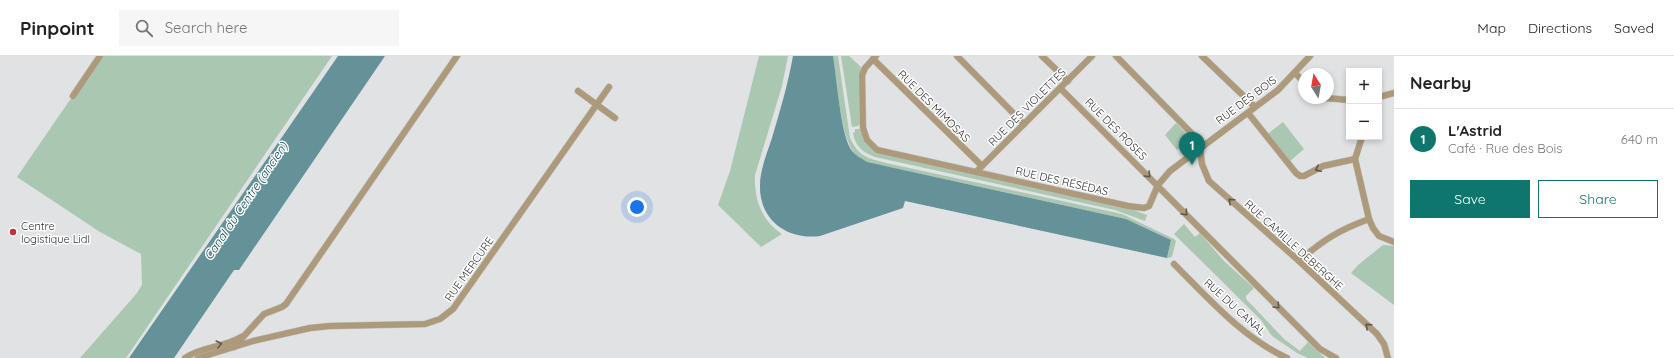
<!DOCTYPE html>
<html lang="en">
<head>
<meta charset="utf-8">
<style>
	:root { --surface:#fff; --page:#f6f6f6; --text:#222; --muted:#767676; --line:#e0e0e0; --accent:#0f766e }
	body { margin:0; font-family:Quicksand,sans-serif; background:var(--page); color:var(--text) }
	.controls { position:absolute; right:12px; top:12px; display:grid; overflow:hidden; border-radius:0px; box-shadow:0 2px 6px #0003 }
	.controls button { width:36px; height:36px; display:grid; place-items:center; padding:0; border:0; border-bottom:1px solid var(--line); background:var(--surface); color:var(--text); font:20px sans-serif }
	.compass { position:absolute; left:1298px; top:12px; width:36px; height:36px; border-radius:50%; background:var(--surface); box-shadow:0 2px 6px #0003; rotate:349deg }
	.you { position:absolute; left:637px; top:151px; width:14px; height:14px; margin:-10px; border:3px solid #fff; border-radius:50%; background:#1a73e8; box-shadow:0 0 0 6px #1a73e833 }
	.badge { display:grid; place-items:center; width:26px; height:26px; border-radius:50%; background:var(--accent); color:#fff; font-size:13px; font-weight:700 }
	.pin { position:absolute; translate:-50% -33px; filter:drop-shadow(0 1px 2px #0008) }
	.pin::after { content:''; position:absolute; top:21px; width:14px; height:12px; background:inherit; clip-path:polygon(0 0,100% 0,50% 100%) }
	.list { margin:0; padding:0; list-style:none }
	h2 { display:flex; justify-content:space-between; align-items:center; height:52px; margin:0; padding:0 16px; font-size:17px }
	h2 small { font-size:13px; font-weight:400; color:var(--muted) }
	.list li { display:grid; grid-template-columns:26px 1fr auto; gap:12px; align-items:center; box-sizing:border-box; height:60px; padding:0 16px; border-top:1px solid var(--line) }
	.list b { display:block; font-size:15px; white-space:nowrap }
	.list p { margin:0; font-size:13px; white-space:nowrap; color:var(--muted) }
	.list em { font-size:13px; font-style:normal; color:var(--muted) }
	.actions { display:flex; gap:8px; padding:12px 16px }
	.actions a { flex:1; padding:9px 0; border:1px solid var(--accent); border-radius:0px; text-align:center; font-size:14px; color:var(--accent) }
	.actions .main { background:var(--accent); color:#fff }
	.icon { flex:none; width:22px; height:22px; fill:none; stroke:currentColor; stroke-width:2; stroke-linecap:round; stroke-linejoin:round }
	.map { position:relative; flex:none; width:1394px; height:302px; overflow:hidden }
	header { display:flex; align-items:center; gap:24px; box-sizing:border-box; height:56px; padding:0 20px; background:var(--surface); border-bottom:1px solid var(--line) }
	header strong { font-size:19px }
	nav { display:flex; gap:22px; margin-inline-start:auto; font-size:14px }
	.search { width:280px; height:36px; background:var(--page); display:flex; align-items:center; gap:10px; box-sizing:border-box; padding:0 14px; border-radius:0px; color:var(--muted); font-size:15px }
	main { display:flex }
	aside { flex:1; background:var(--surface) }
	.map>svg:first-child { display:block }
</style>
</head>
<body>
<header>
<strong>Pinpoint</strong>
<div class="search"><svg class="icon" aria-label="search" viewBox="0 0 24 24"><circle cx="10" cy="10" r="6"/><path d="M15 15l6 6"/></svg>Search here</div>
<nav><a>Map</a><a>Directions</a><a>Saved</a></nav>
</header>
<main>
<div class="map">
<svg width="1394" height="302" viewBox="0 0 1394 302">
	<rect width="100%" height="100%" fill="#e1e2e3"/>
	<!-- green -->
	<g fill="#aac7b2">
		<polygon points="100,0 332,0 126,302 80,302 137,237 142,229 141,198 100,176 17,121"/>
		<path d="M759 0H788L782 30 755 119C754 143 761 164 782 178L761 191 718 149 730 115Z"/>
		<path d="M833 0H838L850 82C859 101 868 102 886 107L1122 158 1174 183 1176 185 1172 201 1167 202 1171 184 1126 163 889 111C878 109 865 108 857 100 840 85 837 24 833 0Z"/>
		<polygon points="841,0 849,0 861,11 859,32 860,68 858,70 852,71"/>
		<polygon points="1283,66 1304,93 1288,107 1266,79"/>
		<polygon points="1176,67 1194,85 1190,91 1183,96 1180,92 1177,94 1165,79"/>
		<path d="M855 73H861C863 86 869 92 880 97L1131 153 1147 159 1145 165 1115 154 875 101C862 96 855 90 853 77L855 76Z"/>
		<polygon points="1184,168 1195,181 1200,177 1224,205 1254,232 1246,240 1246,243 1284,283 1300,295 1308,286 1325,302 1308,302 1297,297 1272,280 1261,264 1174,178"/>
		<polygon points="1383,189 1394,190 1394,249 1351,217 1358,209"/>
	</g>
	<!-- water -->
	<g fill="#659198">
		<polygon points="338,0 385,0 239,214 234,214 174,302 129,302"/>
		<path d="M793 0H833C837 24 840 72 850 92 854 99 861 102 867 106L1126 163 1171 184 1167 202 905 145 903 152 820 180C787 184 759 164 760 129 760 114 767 97 772 82 780 55 788 28 793 0Z"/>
	</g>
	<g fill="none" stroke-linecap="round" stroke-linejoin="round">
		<defs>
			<g id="street">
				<polyline points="876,0 865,12 862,19 863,72 867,84 877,94 1128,150 1144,152 1149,150 1158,129 1170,115 1278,34 1310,0"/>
				<polyline points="957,0 1024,68"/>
				<polyline points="1042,0 1068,25"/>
				<polyline points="1116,0 1203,89"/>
				<polyline points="1202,0 1255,51"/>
				<polyline points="873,3 982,110"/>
				<polyline points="1295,17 1304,26"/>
				<polyline points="1060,32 1320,293 1336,302"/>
				<polyline points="578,35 615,62"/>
				<polyline points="73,40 100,0"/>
				<polyline points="1379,41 1394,37"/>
				<polyline points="1325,42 1349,44"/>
				<polyline points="1248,57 1296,117 1300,120 1304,120 1323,110 1355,103"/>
				<polyline points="1362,81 1355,103 1369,163 1373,172 1379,180 1394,186"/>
				<polyline points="1200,91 1202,108 1209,125 1299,205 1377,278 1384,288 1388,302"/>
				<polyline points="976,116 1092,0"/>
				<path d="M1299 205C1323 184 1339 174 1369 163"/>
				<path d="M1174 208C1208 242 1243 282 1287 302"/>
				<polyline points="234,291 264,258 282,251 286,248 457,0"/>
				<path d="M185 302C202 290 224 292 241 281"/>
				<polyline points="198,302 253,285 310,272 330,270 425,268 440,263 453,253 609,31"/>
			</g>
		</defs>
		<!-- street casing -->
		<use href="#street" stroke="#bebfc0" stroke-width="7"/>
		<!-- street -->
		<use href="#street" stroke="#ac9a7a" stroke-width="6"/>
	</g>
	<!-- one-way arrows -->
	<defs><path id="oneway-chevron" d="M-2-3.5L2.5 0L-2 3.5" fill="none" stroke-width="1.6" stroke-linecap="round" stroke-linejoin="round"/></defs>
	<g stroke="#5c564b">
		<use href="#oneway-chevron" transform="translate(1318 113) rotate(153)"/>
		<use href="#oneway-chevron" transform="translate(1148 119) rotate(45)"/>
		<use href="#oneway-chevron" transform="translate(1231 145) rotate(-138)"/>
		<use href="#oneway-chevron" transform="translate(1185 157) rotate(47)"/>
		<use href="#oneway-chevron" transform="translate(1277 250) rotate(45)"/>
		<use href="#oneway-chevron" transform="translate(1368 270) rotate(-138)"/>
		<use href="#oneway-chevron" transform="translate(219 288) rotate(-14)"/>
	</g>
	<!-- markers -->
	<circle fill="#c03138" stroke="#fff" stroke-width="1.5" cx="13" cy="176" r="4"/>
	<g text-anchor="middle" stroke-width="3" stroke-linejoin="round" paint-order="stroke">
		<!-- street labels -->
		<g font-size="11" fill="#313132" stroke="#fff">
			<text transform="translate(1246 44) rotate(-37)" y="4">RUE DES BOIS</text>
			<text transform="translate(934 50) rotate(45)" y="4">RUE DES MIMOSAS</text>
			<text transform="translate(1027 51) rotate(-45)" y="4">RUE DES VIOLETTES</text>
			<text transform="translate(1116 73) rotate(45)" y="4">RUE DES ROSES</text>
			<text transform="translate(1062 125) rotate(13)" y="4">RUE DES RÉSÉDAS</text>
			<text transform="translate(1294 189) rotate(42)" y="4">RUE CAMILLE DEBERGHE</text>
			<text transform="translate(469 213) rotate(-55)" y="4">RUE MERCURE</text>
			<text transform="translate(1235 251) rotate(42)" y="4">RUE DU CANAL</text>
		</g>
		<!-- poi labels -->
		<g font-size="11" fill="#313132" stroke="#fff" text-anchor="start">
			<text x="21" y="174">Centre<tspan x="21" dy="13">logistique Lidl</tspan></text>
		</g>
		<!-- water labels -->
		<g font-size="12" font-style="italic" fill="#004750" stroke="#fff">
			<text transform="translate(246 145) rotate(-56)" y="4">Canal du Centre (ancien)</text>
		</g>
	</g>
</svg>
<div class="controls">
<button>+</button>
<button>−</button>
</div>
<svg class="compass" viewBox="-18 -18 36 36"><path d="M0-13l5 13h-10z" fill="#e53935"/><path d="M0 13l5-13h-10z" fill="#767676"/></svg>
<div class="you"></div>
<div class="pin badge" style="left:1192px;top:109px">1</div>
</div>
<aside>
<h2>Nearby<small></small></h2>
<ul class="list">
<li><span class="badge">1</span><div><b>L'Astrid</b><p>Café · Rue des Bois</p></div><em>640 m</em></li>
</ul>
<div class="actions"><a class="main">Save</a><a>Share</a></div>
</aside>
</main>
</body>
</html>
